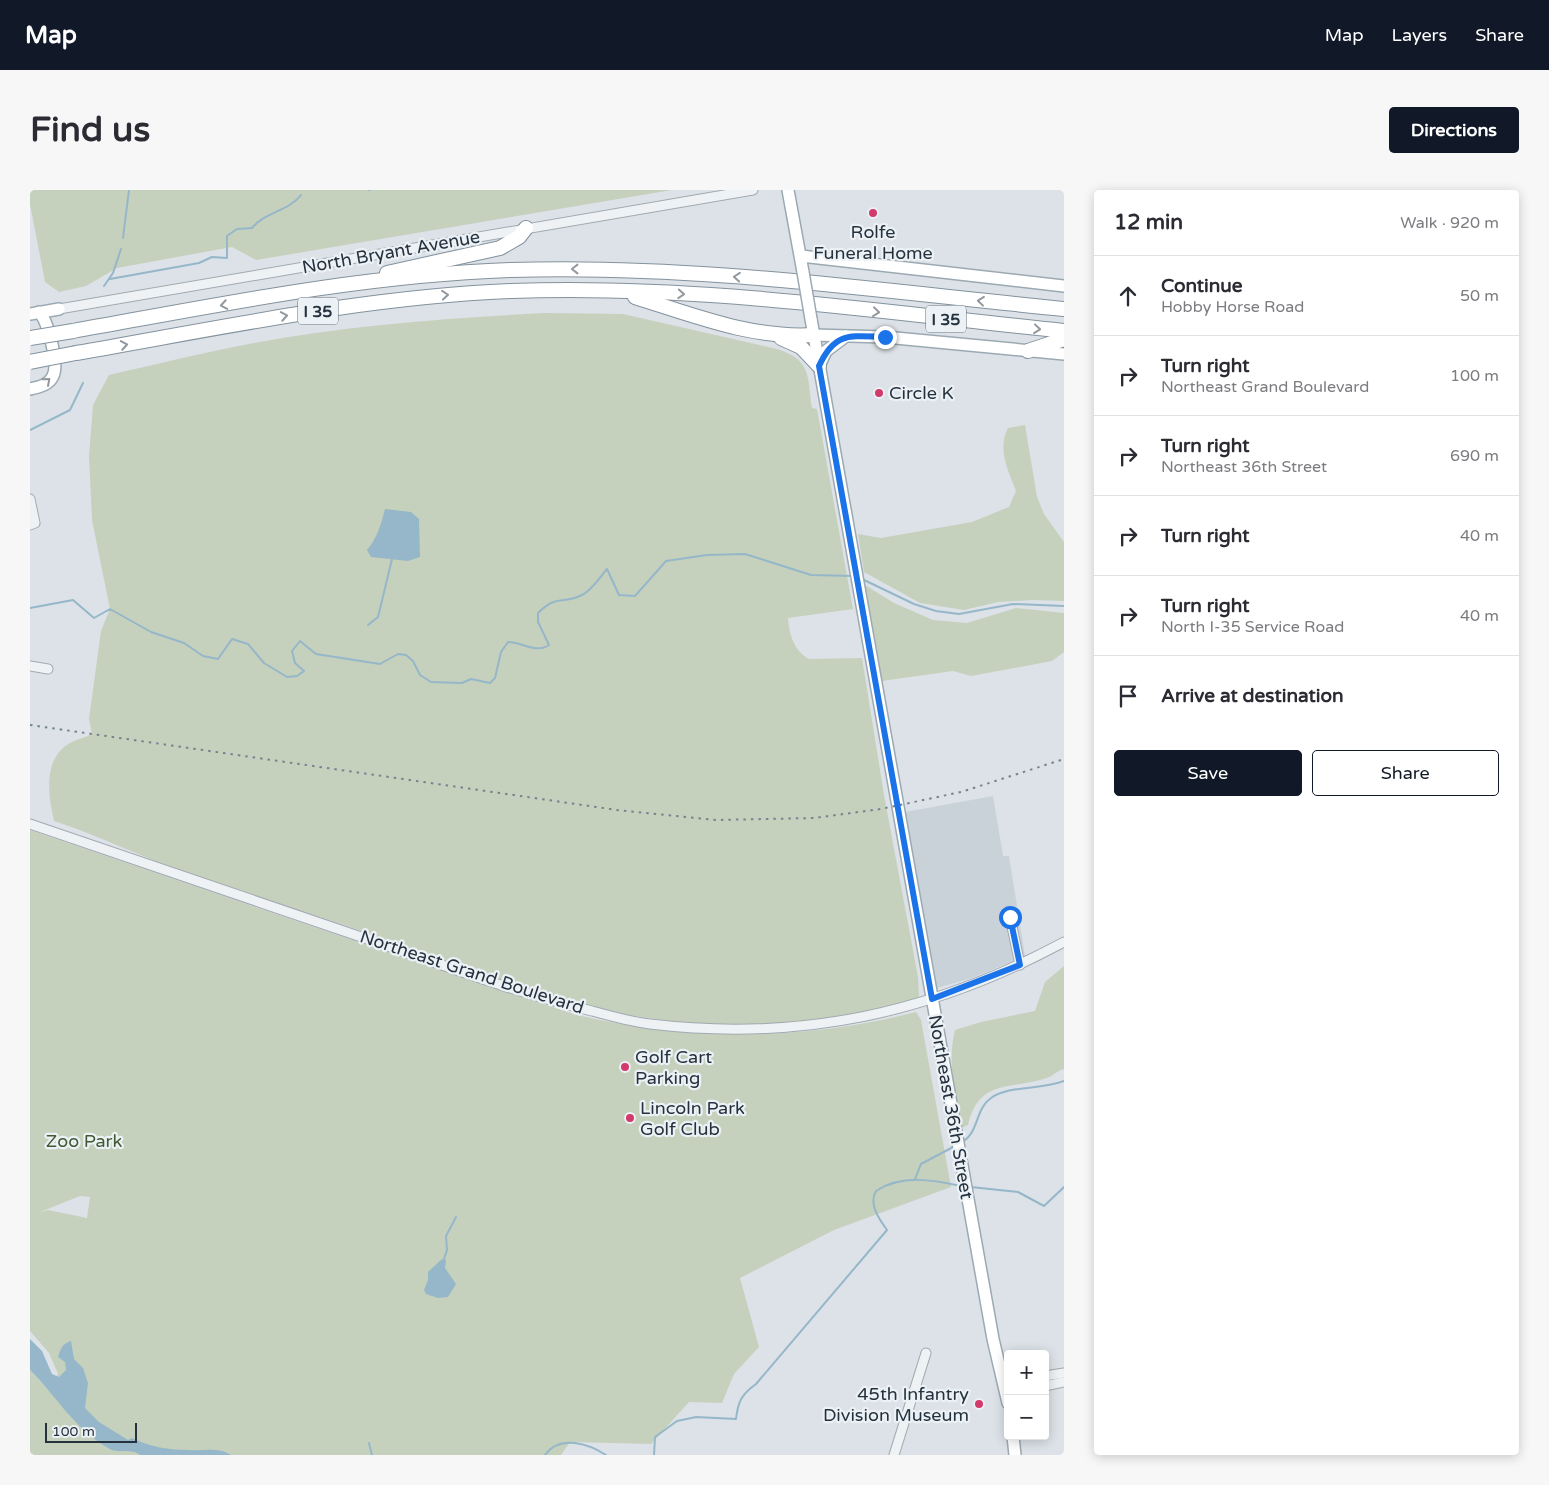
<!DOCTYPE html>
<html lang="en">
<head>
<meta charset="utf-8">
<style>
	:root { --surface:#fff; --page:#f7f7f7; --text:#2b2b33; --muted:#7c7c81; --line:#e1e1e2; --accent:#111827 }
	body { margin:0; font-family:"Varela Round",sans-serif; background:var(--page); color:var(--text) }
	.controls { position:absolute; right:15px; bottom:15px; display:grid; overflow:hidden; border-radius:5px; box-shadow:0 2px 12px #0003 }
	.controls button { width:45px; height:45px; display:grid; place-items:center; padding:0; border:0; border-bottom:1px solid var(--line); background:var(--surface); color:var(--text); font:25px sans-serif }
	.scale { position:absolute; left:15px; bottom:12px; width:92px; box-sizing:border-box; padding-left:5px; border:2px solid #25323e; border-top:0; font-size:14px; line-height:18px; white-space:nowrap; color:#25323e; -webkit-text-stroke:4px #ebf1f5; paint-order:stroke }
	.stop { position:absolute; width:15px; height:15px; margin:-11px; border:4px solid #1a73e8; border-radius:50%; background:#fff }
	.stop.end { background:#1a73e8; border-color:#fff; box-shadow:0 1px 5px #0008 }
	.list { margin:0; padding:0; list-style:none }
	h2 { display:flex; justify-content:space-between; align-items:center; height:65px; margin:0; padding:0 20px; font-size:21px }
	h2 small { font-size:16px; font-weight:400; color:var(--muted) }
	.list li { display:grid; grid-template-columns:32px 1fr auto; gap:15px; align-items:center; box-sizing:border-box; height:80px; padding:0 20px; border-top:1px solid var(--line) }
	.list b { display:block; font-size:19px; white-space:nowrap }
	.list p { margin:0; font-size:16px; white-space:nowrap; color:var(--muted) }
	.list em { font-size:16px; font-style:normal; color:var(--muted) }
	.actions { display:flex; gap:10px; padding:15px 20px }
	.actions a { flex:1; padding:11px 0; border:1px solid var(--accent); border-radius:5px; text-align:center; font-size:18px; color:var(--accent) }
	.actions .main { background:var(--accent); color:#fff }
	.icon { flex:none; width:28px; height:28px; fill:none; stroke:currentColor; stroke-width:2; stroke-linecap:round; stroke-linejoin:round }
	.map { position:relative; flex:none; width:1034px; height:1265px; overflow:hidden; border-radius:5px }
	header { display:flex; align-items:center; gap:30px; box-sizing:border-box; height:70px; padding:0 25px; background:var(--accent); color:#fff }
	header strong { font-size:24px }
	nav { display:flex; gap:28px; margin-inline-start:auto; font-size:18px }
	.intro { display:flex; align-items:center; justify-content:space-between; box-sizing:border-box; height:120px; padding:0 30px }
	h1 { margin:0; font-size:35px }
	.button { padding:12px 22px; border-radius:5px; background:var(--accent); color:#fff; font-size:18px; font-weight:700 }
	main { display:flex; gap:30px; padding:0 30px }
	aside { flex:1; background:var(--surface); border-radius:5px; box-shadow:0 2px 12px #0003 }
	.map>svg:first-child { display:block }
</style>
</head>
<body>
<header>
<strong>Map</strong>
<nav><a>Map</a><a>Layers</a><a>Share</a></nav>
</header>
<div class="intro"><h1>Find us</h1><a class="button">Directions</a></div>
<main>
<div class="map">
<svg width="1034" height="1265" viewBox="0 0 1034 1265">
	<rect width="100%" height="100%" fill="#dce2e7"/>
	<!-- built -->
	<polygon fill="#cad2d9" points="963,606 973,666 979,666 995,766 942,788 907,798 875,622"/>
	<!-- green -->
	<g fill="#c5d1bd" fill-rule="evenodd">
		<polygon points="0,0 642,0 226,70 202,57 87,78 56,96 29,102 15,92 0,14"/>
		<path d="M515 123 593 124 747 159C782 170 777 186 782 218L787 219 823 419 758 428C759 444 764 461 779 469L832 468 854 605 888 787 889 807C864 820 829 823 802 828 719 840 631 836 550 814 480 796 412 769 344 745 274 721 202 701 133 674 97 660 61 643 24 631 19 608 13 575 34 557 41 551 54 548 62 544L59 529 71 441 80 419 62 330 59 266 63 215 79 185C127 174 176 162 224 153 320 135 418 128 515 123Z"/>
		<path d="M995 235 1007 307 1014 324 1034 352V411L1003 410 968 412 934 420 890 413 834 382 828 344 851 348 942 332 979 317 986 301C978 280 967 259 978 238Z"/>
		<polygon points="835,395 864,413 903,430 937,433 986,418 1034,423 1034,462 1022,471 941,486 923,481 852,491"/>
		<path d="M0 640C182 702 364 765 547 825 659 851 775 851 886 822L891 830 921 997 804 1040 710 1088 729 1157 704 1184 692 1213 659 1212 621 1254 540 1252 531 1265H0V1180L18 1200 28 1184 19 1163 0 1141ZM50 1006 60 1007 57 1028 18 1020 10 1022Z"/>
		<path d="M1034 776V879C1028 880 1023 886 1017 888 981 900 949 888 938 935L931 938C925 907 917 871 925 840L951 832 1005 821 1015 792Z"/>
	</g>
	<!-- water -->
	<g fill="#95b7c9">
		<path d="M355 319 381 322 389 329 390 367 378 371 341 367 337 360C347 348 351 335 355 319Z"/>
		<polygon points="412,1069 416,1070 415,1078 426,1094 418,1107 408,1108 396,1104 394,1100 398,1090 398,1082"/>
		<path d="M0 1149 12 1161 22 1184 29 1187 36 1180 35 1172 28 1167C31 1158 32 1154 41 1151L44 1169 53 1178 58 1193 55 1218 69 1232 98 1250 102 1248C120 1257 139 1260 159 1260 173 1261 188 1257 201 1265H110C99 1257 89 1265 78 1258 45 1239 26 1206 0 1180Z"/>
	</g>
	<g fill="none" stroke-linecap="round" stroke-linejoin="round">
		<!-- stream -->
		<g stroke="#95b7c9" stroke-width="2">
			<polyline points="339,0 340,0"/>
			<polyline points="93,48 99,0"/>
			<path d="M80 89 169 73 182 67 197 68V46L207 39 222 38C235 22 259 21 271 5"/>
			<polyline points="74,96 83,83 91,59"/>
			<polyline points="0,240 40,220 53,193"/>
			<polyline points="832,389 884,414 906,421 929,424 983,414 1034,416"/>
			<path d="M0 418 43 410 64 428 80 419 121 442 154 453 173 466 188 469 202 449 218 454 234 473 257 487 267 486 274 481 265 473 262 461 270 451 286 464 350 474 368 464 376 465 383 471 390 485 401 492 432 493 441 489 460 493 465 488 471 462 478 452C492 452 506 464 519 455L508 432V423C528 403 533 415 552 405 562 400 570 387 577 379L589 405 605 406 636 371 677 365 715 364 781 385 823 386"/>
			<polyline points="338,435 348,427 362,369"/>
			<path d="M932 952C949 943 945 919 961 908 979 895 1013 900 1034 891"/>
			<polyline points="885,989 891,974 925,956"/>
			<polyline points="941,997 988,1002 1014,1016 1034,997"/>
			<polyline points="414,1069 417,1060 416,1046 426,1027"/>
			<polyline points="339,1253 342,1265"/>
			<path d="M515 1265C530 1244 559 1254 576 1265"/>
			<path d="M624 1265 625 1247 647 1231 666 1227 706 1229C708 1211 712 1204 726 1194L857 1040C850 1030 838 1014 846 1001 872 984 903 990 931 996"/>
		</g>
		<defs>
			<g id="minor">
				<polyline points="29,119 723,0"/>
				<polyline points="0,309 5,333 0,335"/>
				<polyline points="0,476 18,479"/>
				<path d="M0 634C113 672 226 711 340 750 413 775 486 803 562 821 581 826 601 832 620 834 771 852 902 823 1034 752"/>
				<polyline points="980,727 990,775"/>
				<polyline points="1015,1186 1034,1183"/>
				<polyline points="1015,1196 1034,1192"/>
				<polyline points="864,1265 896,1163"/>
			</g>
			<g id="major">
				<polyline points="758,0 773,82"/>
				<polyline points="771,66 1034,96"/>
				<polyline points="0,124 29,119"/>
				<polyline points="781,129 963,1149 978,1213"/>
				<polyline points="784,145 855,147 1034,164"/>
				<polyline points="789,176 796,161 816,146"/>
				<path d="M0 199C9 197 19 195 23 186 29 174 18 131 9 122"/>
				<polyline points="983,1246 985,1265"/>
			</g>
			<g id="highway">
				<polyline points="357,83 470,58 489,47 496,38"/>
				<path d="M605 107C663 125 722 149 784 145"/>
				<path d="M43 141C188 115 333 85 480 80 665 74 850 101 1034 119"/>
				<polyline points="751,148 771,157 789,176"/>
				<polyline points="998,161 1034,149"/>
				<path d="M46 163C190 138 334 107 481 101 666 94 851 122 1034 141"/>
			</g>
		</defs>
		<!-- minor casing -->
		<use href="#minor" stroke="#a1aab1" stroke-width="11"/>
		<!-- major casing -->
		<use href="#major" stroke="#9ba9b3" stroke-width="14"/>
		<!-- highway casing -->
		<use href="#highway" stroke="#83929e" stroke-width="16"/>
		<!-- minor -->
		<use href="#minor" stroke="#eff2f5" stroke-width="9"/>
		<!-- major -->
		<use href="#major" stroke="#fff" stroke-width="11"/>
		<!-- highway -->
		<use href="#highway" stroke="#fff" stroke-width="14"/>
		<!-- rail -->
		<polyline stroke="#758491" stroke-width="2" stroke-dasharray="2.5 5" stroke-linecap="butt" points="0,535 587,620 687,630 784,628 851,619 931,602 1034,569"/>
		<defs>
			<polyline id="major-bridge" points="773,82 781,129"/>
			<g id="highway-bridge">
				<polyline points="0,148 43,141"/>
				<polyline points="0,172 46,163"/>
			</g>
		</defs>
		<!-- major-bridge casing -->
		<use href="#major-bridge" stroke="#9ba9b3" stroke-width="14" stroke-linecap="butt"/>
		<!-- highway-bridge casing -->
		<use href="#highway-bridge" stroke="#83929e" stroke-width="16" stroke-linecap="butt"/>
		<!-- major-bridge -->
		<use href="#major-bridge" stroke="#fff" stroke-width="11"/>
		<!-- highway-bridge -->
		<use href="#highway-bridge" stroke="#fff" stroke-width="14"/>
	</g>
	<!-- one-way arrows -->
	<defs><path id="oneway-chevron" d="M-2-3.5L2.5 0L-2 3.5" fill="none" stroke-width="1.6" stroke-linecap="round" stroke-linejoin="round" transform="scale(1.25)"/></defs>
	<g stroke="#92989e">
		<use href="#oneway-chevron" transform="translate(545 79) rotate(180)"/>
		<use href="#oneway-chevron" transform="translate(707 87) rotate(-175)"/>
		<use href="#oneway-chevron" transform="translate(651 104) rotate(4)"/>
		<use href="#oneway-chevron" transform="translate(415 105) rotate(-5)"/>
		<use href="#oneway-chevron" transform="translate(951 111) rotate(-174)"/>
		<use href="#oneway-chevron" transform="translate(194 115) rotate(170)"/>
		<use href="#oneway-chevron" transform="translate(846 122) rotate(6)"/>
		<use href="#oneway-chevron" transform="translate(254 126) rotate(-10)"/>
		<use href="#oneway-chevron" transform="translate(1007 139) rotate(6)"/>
		<use href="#oneway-chevron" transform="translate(94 155) rotate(-10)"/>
		<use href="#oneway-chevron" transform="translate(17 191) rotate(-41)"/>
	</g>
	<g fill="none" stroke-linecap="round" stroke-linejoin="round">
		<!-- route -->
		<path stroke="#1a73e8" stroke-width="6" d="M855 147C820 146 805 141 789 176L902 809 990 775 980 727"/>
	</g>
	<!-- markers -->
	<g fill="#d33a6c" stroke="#ebf1f5" stroke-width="2">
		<circle cx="843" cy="23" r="5"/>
		<circle cx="849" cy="203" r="5"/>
		<circle cx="595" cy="877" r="5"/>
		<circle cx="600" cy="928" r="5"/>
		<circle cx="949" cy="1214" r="5"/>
	</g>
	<g text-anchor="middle" stroke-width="4.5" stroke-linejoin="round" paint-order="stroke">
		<!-- shield labels -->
		<g fill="#ebf1f5" stroke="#606b75" stroke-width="1">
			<rect x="268" y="107.5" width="40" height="27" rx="4"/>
			<rect x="896" y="115.5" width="40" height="27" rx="4"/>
		</g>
		<g font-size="16" font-weight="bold" fill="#25323e">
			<text x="288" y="127">I 35</text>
			<text x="916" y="135">I 35</text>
		</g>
		<!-- poi labels -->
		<g font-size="18" fill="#25323e" stroke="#ebf1f5" text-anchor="start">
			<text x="843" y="48" text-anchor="middle">Rolfe<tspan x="843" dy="21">Funeral Home</tspan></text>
			<text x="859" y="209">Circle K</text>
			<text x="605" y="873">Golf Cart<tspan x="605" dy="21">Parking</tspan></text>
			<text x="610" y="924">Lincoln Park<tspan x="610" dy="21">Golf Club</tspan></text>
			<text x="939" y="1210" text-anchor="end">45th Infantry<tspan x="939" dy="21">Division Museum</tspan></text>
		</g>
		<!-- street labels -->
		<g font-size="18" fill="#25323e" stroke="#ebf1f5">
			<text transform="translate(361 62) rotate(-10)" y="6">North Bryant Avenue</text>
			<text transform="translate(442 782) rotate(18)" y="6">Northeast Grand Boulevard</text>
			<text transform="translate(921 917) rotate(80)" y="6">Northeast 36th Street</text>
		</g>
		<!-- park labels -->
		<g font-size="18" fill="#405a32" stroke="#ebf1f5">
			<text x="54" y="957">Zoo Park</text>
		</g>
	</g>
</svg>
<div class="controls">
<button>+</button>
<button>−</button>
</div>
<div class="scale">100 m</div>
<div class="stop" style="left:980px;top:727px"></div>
<div class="stop end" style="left:855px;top:147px"></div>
</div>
<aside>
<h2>12 min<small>Walk · 920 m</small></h2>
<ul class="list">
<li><svg class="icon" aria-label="ahead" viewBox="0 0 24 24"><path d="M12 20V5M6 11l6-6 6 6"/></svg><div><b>Continue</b><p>Hobby Horse Road</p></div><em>50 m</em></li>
<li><svg class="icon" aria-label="right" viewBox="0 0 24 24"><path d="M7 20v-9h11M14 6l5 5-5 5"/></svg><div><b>Turn right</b><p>Northeast Grand Boulevard</p></div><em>100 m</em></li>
<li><svg class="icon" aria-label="right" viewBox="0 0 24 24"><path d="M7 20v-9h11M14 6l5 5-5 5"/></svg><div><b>Turn right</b><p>Northeast 36th Street</p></div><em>690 m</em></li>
<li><svg class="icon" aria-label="right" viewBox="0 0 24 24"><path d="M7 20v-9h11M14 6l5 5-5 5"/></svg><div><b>Turn right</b></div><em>40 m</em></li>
<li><svg class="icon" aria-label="right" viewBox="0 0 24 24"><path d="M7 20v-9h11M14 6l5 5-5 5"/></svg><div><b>Turn right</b><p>North I-35 Service Road</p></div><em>40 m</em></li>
<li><svg class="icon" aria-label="arrive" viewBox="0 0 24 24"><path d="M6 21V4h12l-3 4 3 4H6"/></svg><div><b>Arrive at destination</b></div></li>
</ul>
<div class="actions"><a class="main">Save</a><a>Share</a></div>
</aside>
</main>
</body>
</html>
